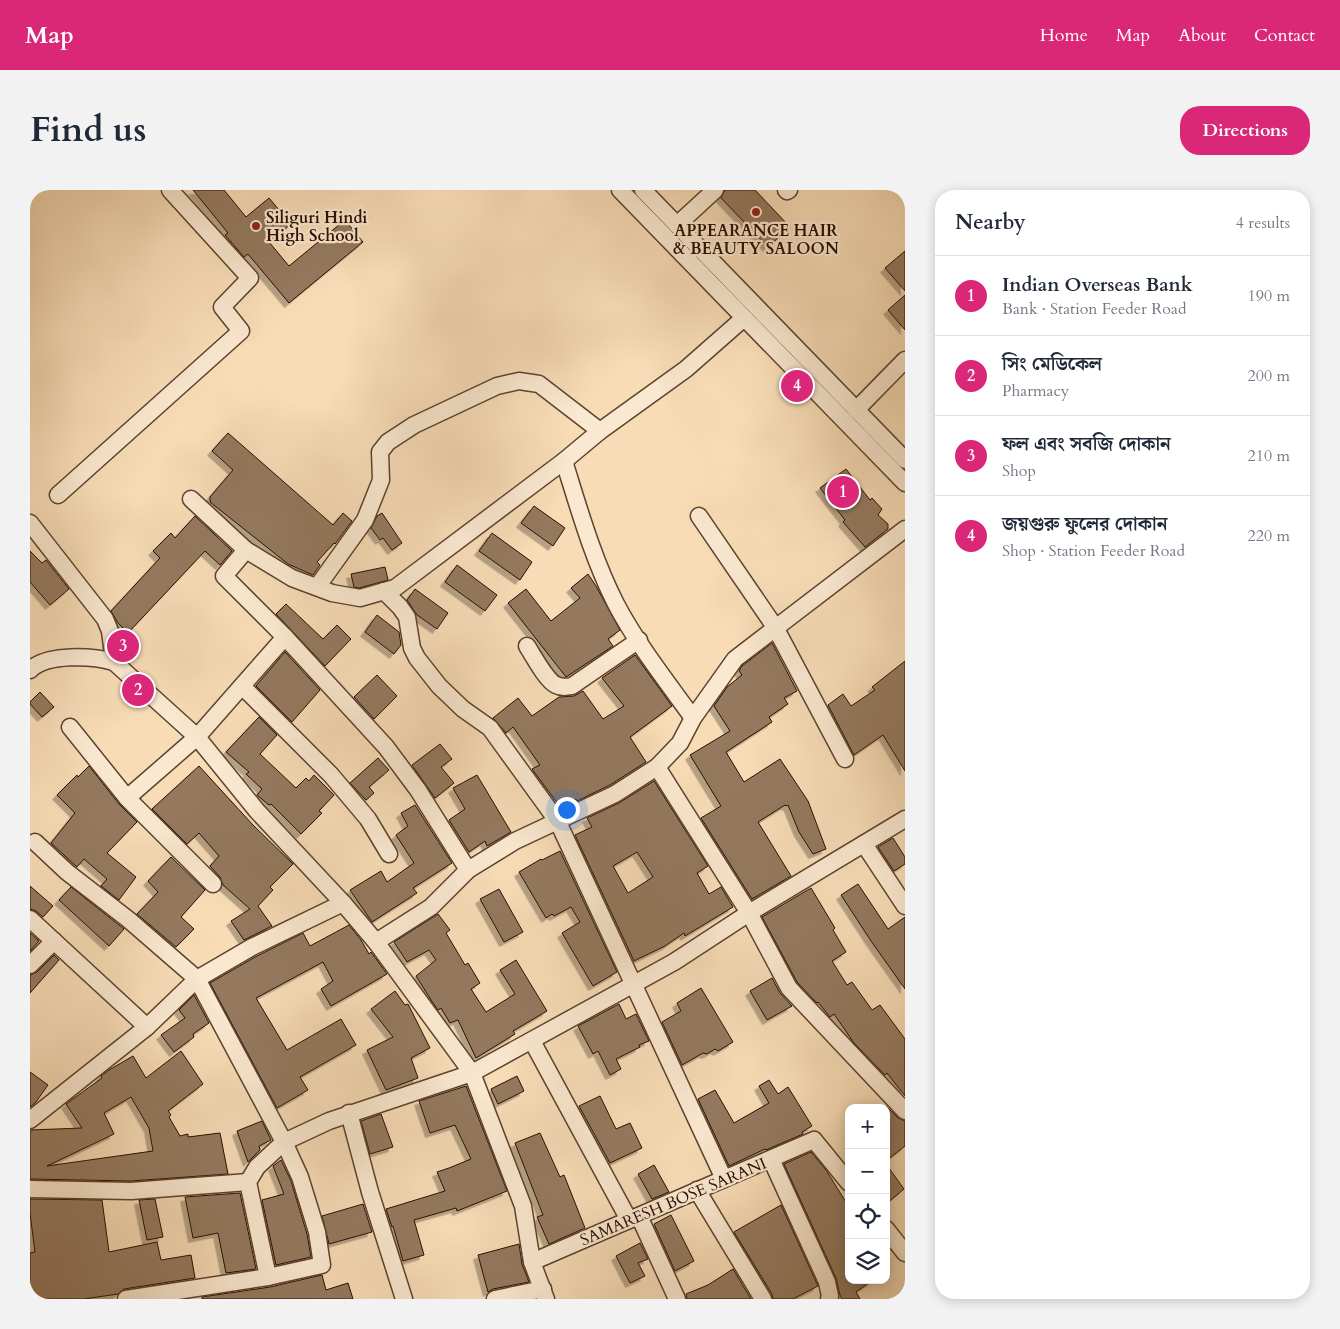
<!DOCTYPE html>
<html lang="en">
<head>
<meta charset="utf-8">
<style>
	:root { --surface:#fff; --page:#f2f2f3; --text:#1f2937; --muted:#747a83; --line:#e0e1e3; --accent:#db2777 }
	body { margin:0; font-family:Cardo,"Noto Serif Bengali",serif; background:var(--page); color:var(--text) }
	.controls { position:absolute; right:15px; bottom:15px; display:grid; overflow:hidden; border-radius:10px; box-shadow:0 2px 12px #0003 }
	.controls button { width:45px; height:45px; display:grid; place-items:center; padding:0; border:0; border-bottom:1px solid var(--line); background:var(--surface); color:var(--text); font:25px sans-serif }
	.you { position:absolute; left:536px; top:619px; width:18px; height:18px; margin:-12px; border:4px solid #fff; border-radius:50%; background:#1a73e8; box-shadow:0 0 0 8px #1a73e833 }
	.badge { display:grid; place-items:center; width:32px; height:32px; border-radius:50%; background:var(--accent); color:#fff; font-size:16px; font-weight:700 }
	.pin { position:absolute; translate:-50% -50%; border:2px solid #fff; box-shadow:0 1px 5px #0006 }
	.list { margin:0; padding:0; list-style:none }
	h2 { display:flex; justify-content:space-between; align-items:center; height:65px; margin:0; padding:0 20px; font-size:21px }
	h2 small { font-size:16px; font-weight:400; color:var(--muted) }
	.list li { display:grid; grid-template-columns:32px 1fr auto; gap:15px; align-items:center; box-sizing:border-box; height:80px; padding:0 20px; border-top:1px solid var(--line) }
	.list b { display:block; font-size:19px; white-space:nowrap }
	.list p { margin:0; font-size:16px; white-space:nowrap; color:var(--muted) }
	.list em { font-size:16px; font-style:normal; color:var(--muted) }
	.icon { flex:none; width:28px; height:28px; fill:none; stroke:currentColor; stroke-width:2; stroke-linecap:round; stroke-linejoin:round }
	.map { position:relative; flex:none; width:875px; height:1109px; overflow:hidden; border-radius:20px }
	header { display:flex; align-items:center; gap:30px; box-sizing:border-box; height:70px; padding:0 25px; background:var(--accent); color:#fff }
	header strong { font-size:24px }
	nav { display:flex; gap:28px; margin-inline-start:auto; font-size:18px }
	.intro { display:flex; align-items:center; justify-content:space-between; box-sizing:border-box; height:120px; padding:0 30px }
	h1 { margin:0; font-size:35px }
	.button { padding:12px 22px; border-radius:20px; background:var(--accent); color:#fff; font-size:18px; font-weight:700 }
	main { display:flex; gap:30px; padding:0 30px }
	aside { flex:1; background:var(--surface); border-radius:20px; box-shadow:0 2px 12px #0003 }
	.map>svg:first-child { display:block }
</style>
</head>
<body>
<header>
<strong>Map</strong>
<nav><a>Home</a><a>Map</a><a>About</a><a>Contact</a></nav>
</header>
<div class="intro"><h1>Find us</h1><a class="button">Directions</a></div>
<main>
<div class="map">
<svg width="875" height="1109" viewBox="0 0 875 1109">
	<defs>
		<filter id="shadow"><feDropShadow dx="-4.5" dy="4.5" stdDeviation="0" flood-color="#0004"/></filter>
	</defs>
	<rect width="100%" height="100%" fill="#f7dcb6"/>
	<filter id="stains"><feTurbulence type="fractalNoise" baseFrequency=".004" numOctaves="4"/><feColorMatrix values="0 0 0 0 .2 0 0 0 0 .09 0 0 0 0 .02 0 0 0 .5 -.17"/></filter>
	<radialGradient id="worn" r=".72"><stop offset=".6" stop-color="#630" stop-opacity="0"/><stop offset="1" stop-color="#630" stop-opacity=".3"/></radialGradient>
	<!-- building -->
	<g fill="#94795f" stroke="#290e00" fill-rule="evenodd" filter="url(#shadow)">
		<polygon points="163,0 194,0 216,27 239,8 261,34 239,52 259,76 315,30 333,52 259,113 218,64 214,67 195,45 198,43"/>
		<polygon points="695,0 725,0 760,37 738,57 691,8"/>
		<polygon points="875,61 875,101 855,78"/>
		<polygon points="875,105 875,140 858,120"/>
		<polygon points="198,243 303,335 313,323 322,331 305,354 304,353 287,372 290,375 283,385 258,374 180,312 180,307 203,280 182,261"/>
		<polygon points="816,279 840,310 842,308 852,319 848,325 858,334 858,339 835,357 813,332 815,330 790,298"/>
		<polygon points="504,316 535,338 523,356 491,333"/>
		<polygon points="352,323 372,353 362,360 353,348 350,350 341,338 347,326"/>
		<polygon points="165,326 202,361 190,375 175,361 98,443 88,433 81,421 130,368 123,361 141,343 145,348"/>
		<polygon points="462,343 502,372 490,390 449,361"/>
		<polygon points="0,361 12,373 16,370 39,399 20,415 0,392"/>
		<polygon points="427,375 467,405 455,421 415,392"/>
		<polygon points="355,377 358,390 329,398 324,397 321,384"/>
		<polygon points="558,384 566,396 590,440 578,449 583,456 536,487 478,413 496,399 521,431 550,408 541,398"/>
		<polygon points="385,399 418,423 407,439 387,425 377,410"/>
		<polygon points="256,414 293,449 307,435 321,449 295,476 246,424"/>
		<polygon points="347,425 369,442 371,455 364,464 335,442"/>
		<polygon points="742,453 767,501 754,508 758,514 739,527 742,532 696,562 714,592 750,569 778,611 796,659 783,664 769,642 758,615 756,616 755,615 728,632 761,686 722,709 671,628 691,616 660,565 700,541 684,516 697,497 712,485 709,481 712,476"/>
		<polygon points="255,462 290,500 262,532 226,496"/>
		<polygon points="605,465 642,516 600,547 616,572 580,595 547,611 546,609 531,618 502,579 510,575 483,537 476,543 463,528 488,508 502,526 529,507 544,506 553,501 573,529 594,516 572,488"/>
		<polygon points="875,471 875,581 853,545 824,565 798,515 813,504 821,516 845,500 842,497"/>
		<polygon points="347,485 367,506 344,529 324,507"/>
		<polygon points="10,502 24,517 12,527 0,514 0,512"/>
		<polygon points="229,527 247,545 230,564 266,598 276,588 279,591 284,585 304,605 289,621 292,623 271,644 241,614 239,615 227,605 232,599 216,584 219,582 196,562"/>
		<polygon points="410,554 422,569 411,577 424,593 405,608 382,575"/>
		<polygon points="348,568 359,580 339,597 344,603 336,610 320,593"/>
		<polygon points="59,576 89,614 107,632 77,663 106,687 89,710 71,696 77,689 54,669 47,677 21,653 45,623 27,605 47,585 48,587"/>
		<polygon points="169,576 223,635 263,674 240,697 243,700 228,716 242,736 214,750 201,731 220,719 193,695 190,687 180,676 189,666 169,643 157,654 122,619"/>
		<polygon points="447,585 481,642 457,656 455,651 439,662 419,630 435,619 423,598"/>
		<path d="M624 591 678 676 667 683 679 704 691 697 703 717 655 746 654 743 635 756 604 771 545 645 562 637 557 628 589 613ZM607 662 623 687 598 703 583 676Z"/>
		<polygon points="385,615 422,673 383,698 387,703 342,732 320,700 351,681 357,692 384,673 366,645 378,636 371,623"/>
		<polygon points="863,648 875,667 875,674 864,681 848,657"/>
		<polygon points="530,661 587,782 563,796 532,743 550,732 541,717 524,726 522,724 516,728 489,682 511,669 512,670"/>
		<polygon points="141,667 175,700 151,727 164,739 146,757 107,724 128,702 118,691"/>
		<polygon points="828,694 858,739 875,727 875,799 841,751 811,705"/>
		<polygon points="0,696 23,716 13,727 6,721 0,719"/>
		<polygon points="41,697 94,739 79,756 29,710"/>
		<polygon points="781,698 805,738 803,740 816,762 802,771 817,795 822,792 842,820 850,815 875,849 875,906 857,883 855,885 824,853 804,824 800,827 788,812 787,813 767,792 732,727"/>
		<polygon points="469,699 493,742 474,752 450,709"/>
		<polygon points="408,724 420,740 416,743 435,775 438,773 450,793 441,799 456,822 485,804 470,780 486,770 517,821 483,841 485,844 446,868 428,830 420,833 411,818 408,820 403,813 386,786 406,770 399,760 377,772 364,752"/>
		<polygon points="319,735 331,750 339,764 341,762 357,784 301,816 291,799 303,791 293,772 226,808 257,860 311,829 326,855 270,887 278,900 247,918 180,793 227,766 273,743 280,756"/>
		<polygon points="0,743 9,751 0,761"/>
		<polygon points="24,765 29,770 0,803 0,785 7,782"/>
		<polygon points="742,788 750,803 762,816 737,830 720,801"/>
		<polygon points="671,798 703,852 688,861 685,859 677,864 673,863 652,875 632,832 651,821 647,813"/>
		<polygon points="365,801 375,815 378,814 400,858 381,868 388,888 356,900 337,860 363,847 341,819"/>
		<polygon points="164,805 179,833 163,844 164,847 144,862 131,845 155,828 149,820"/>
		<polygon points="589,814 596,829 606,824 619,851 609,855 610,857 586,869 591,879 580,885 568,861 563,864 548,836"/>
		<path d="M151 861 173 894 138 921 141 925 139 927 150 946 158 944V947L190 943 198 984 101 991 0 989V940L52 938 36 914 72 888 71 886 79 880 103 866 116 888ZM101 907 119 938 123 961 17 976 84 944 74 923Z"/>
		<polygon points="0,882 18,895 6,912 0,917"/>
		<polygon points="487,886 494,901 468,914 461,899"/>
		<polygon points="739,890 748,904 758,897 782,936 772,942 773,944 736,960 735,959 699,976 668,909 685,900 704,933 739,913 729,896"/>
		<polygon points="436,896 477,1001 427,1021 426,1018 384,1030 394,1065 373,1071 363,1036 362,1037 356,1019 415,1001 407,982 419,978 441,969 425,935 400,943 389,911"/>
		<polygon points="570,906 586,939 600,933 612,958 580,973 549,916"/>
		<polygon points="856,916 868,928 875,931 875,956 856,971"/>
		<polygon points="351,924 363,957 340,964 331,931"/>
		<polygon points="232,931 241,950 229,956 230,960 218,972 207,941"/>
		<polygon points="510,943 530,987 534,985 555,1038 519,1054 507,1027 513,1025 485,953"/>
		<polygon points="781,962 796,980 819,1017 819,1090 843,1090 826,1102 830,1109 812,1109 810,1105 806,1088 754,974"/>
		<polygon points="251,970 261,991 277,1044 281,1067 246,1075 232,1010 254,1004 243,976"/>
		<polygon points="856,974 874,999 856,1014"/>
		<polygon points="624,975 639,1002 622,1009 608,984"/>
		<polygon points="210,1003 226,1079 196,1083 188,1043 163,1048 155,1007"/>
		<polygon points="0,1009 72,1010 79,1062 127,1052 131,1070 161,1065 165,1088 94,1099 88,1104 54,1109 0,1109 0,1063 5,1062 0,1023"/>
		<polygon points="125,1009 133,1047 117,1050 109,1010"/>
		<polygon points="333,1014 342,1042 299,1054 292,1026"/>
		<polygon points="751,1015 788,1096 763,1109 743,1109 742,1104 704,1042"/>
		<polygon points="641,1025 664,1071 645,1081 624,1034"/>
		<polygon points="610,1053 618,1069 608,1073 615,1086 600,1093 586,1066"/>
		<polygon points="489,1054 492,1074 499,1092 463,1099 458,1102 448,1065"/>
		<polygon points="703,1079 721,1109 657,1109 656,1104 678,1095"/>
		<polygon points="292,1085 296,1100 318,1093 323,1109 172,1109 172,1107 240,1097"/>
	</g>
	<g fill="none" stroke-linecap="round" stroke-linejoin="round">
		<defs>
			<g id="minor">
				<polyline points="590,0 875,293"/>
				<polyline points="613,0 875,270"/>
				<polyline points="756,0 757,1 759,0"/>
				<polyline points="647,35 685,0"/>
				<polyline points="826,220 875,170"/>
				<path d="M534 271C549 319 563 369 586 414 607 454 637 492 663 528"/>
				<polyline points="28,305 211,141 192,117 220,88 140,0"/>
				<polyline points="161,309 216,360 262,388 302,403 330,408 365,398 534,271 570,241 656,179 714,128"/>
				<polyline points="669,326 745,437 815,569"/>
				<polyline points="0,333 75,429 80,441 84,472 167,547 227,621 313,713 346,752 442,883 493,1016 502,1072 516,1109"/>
				<polyline points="216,360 194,386 255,447 356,557 388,600 438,680"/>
				<polyline points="287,397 335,330 351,290 350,262 358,252 384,235 467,196 489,191 509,194 570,241"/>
				<polyline points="354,401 370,417 377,427 382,458 387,468 409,496 433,519 460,538 528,632 694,989"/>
				<path d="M497 456C504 467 516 490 526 495 532 498 537 497 542 496L609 450"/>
				<path d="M0 480C17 463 63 466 84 472"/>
				<polyline points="212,496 301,585 338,629 359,664"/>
				<polyline points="40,537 97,608 183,694"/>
				<polyline points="627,577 719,723 759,798 875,921"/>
				<polyline points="97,608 167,547 255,447"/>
				<polyline points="5,652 37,682 99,730 167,789 254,952 270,987 287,1042 292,1075 238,1087"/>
				<polyline points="834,654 875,716"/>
				<polyline points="0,729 117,837"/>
				<polyline points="346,752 401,717 438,680 485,651 585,604 627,577 650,553 663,528 705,469 875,339"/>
				<polyline points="0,775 24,751"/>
				<polyline points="502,851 599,1030"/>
				<polyline points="319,923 340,1002 374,1109"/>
				<polyline points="0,930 117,837 167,789 222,757 313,713"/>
				<polyline points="741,969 797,1092 800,1106 799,1109"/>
				<polyline points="0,999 101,1001 218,992"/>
				<polyline points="667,1000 733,1109"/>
				<polyline points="609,1026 647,1109"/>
				<polyline points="856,1039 875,1063"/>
				<polyline points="502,1072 784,950 819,993"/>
				<polyline points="96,1109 238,1087 218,992 227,977 254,952 299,931 442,883 644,772 719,723 875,629"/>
				<polyline points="465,1109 513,1099"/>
			</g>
		</defs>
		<!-- minor casing -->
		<use href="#minor" stroke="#5c422e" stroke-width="19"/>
		<!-- minor -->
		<use href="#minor" stroke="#fae8d0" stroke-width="16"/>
	</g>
	<!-- markers -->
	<g fill="#8f2418" stroke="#fae8d0" stroke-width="2">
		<circle cx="726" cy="22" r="5"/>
		<circle cx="226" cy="36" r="5"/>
	</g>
	<g text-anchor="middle" stroke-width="4.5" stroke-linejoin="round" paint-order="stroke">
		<!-- poi labels -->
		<g font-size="16" font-weight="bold" fill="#290e00" stroke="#fae8d0" text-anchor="start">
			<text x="236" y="33">Siliguri Hindi<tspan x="236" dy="18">High School</tspan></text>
			<text x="726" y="46" text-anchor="middle">APPEARANCE HAIR<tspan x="726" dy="18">&amp; BEAUTY SALOON</tspan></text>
		</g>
		<!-- street labels -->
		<g font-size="16" fill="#290e00" stroke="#fae8d0">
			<text transform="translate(643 1011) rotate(-23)" y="6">SAMARESH BOSE SARANI</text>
		</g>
	</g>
	<rect width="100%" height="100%" filter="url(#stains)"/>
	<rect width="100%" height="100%" fill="url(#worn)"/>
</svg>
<div class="controls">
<button>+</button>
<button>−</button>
<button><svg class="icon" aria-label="locate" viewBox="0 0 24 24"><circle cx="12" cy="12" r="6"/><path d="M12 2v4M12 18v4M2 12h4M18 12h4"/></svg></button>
<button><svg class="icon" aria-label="layers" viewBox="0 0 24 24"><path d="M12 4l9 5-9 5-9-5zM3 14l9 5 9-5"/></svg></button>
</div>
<div class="you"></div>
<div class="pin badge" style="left:813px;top:302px">1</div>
<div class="pin badge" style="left:108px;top:500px">2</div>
<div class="pin badge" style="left:93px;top:456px">3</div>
<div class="pin badge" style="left:767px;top:196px">4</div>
</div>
<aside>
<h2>Nearby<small>4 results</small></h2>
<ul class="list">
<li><span class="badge">1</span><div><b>Indian Overseas Bank</b><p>Bank · Station Feeder Road</p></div><em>190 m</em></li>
<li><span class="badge">2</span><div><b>সিং মেডিকেল</b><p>Pharmacy</p></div><em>200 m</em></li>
<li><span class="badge">3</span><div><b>ফল এবং সবজি দোকান</b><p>Shop</p></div><em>210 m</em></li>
<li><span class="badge">4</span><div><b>জয়গুরু ফুলের দোকান</b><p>Shop · Station Feeder Road</p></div><em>220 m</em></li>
</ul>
</aside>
</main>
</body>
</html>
